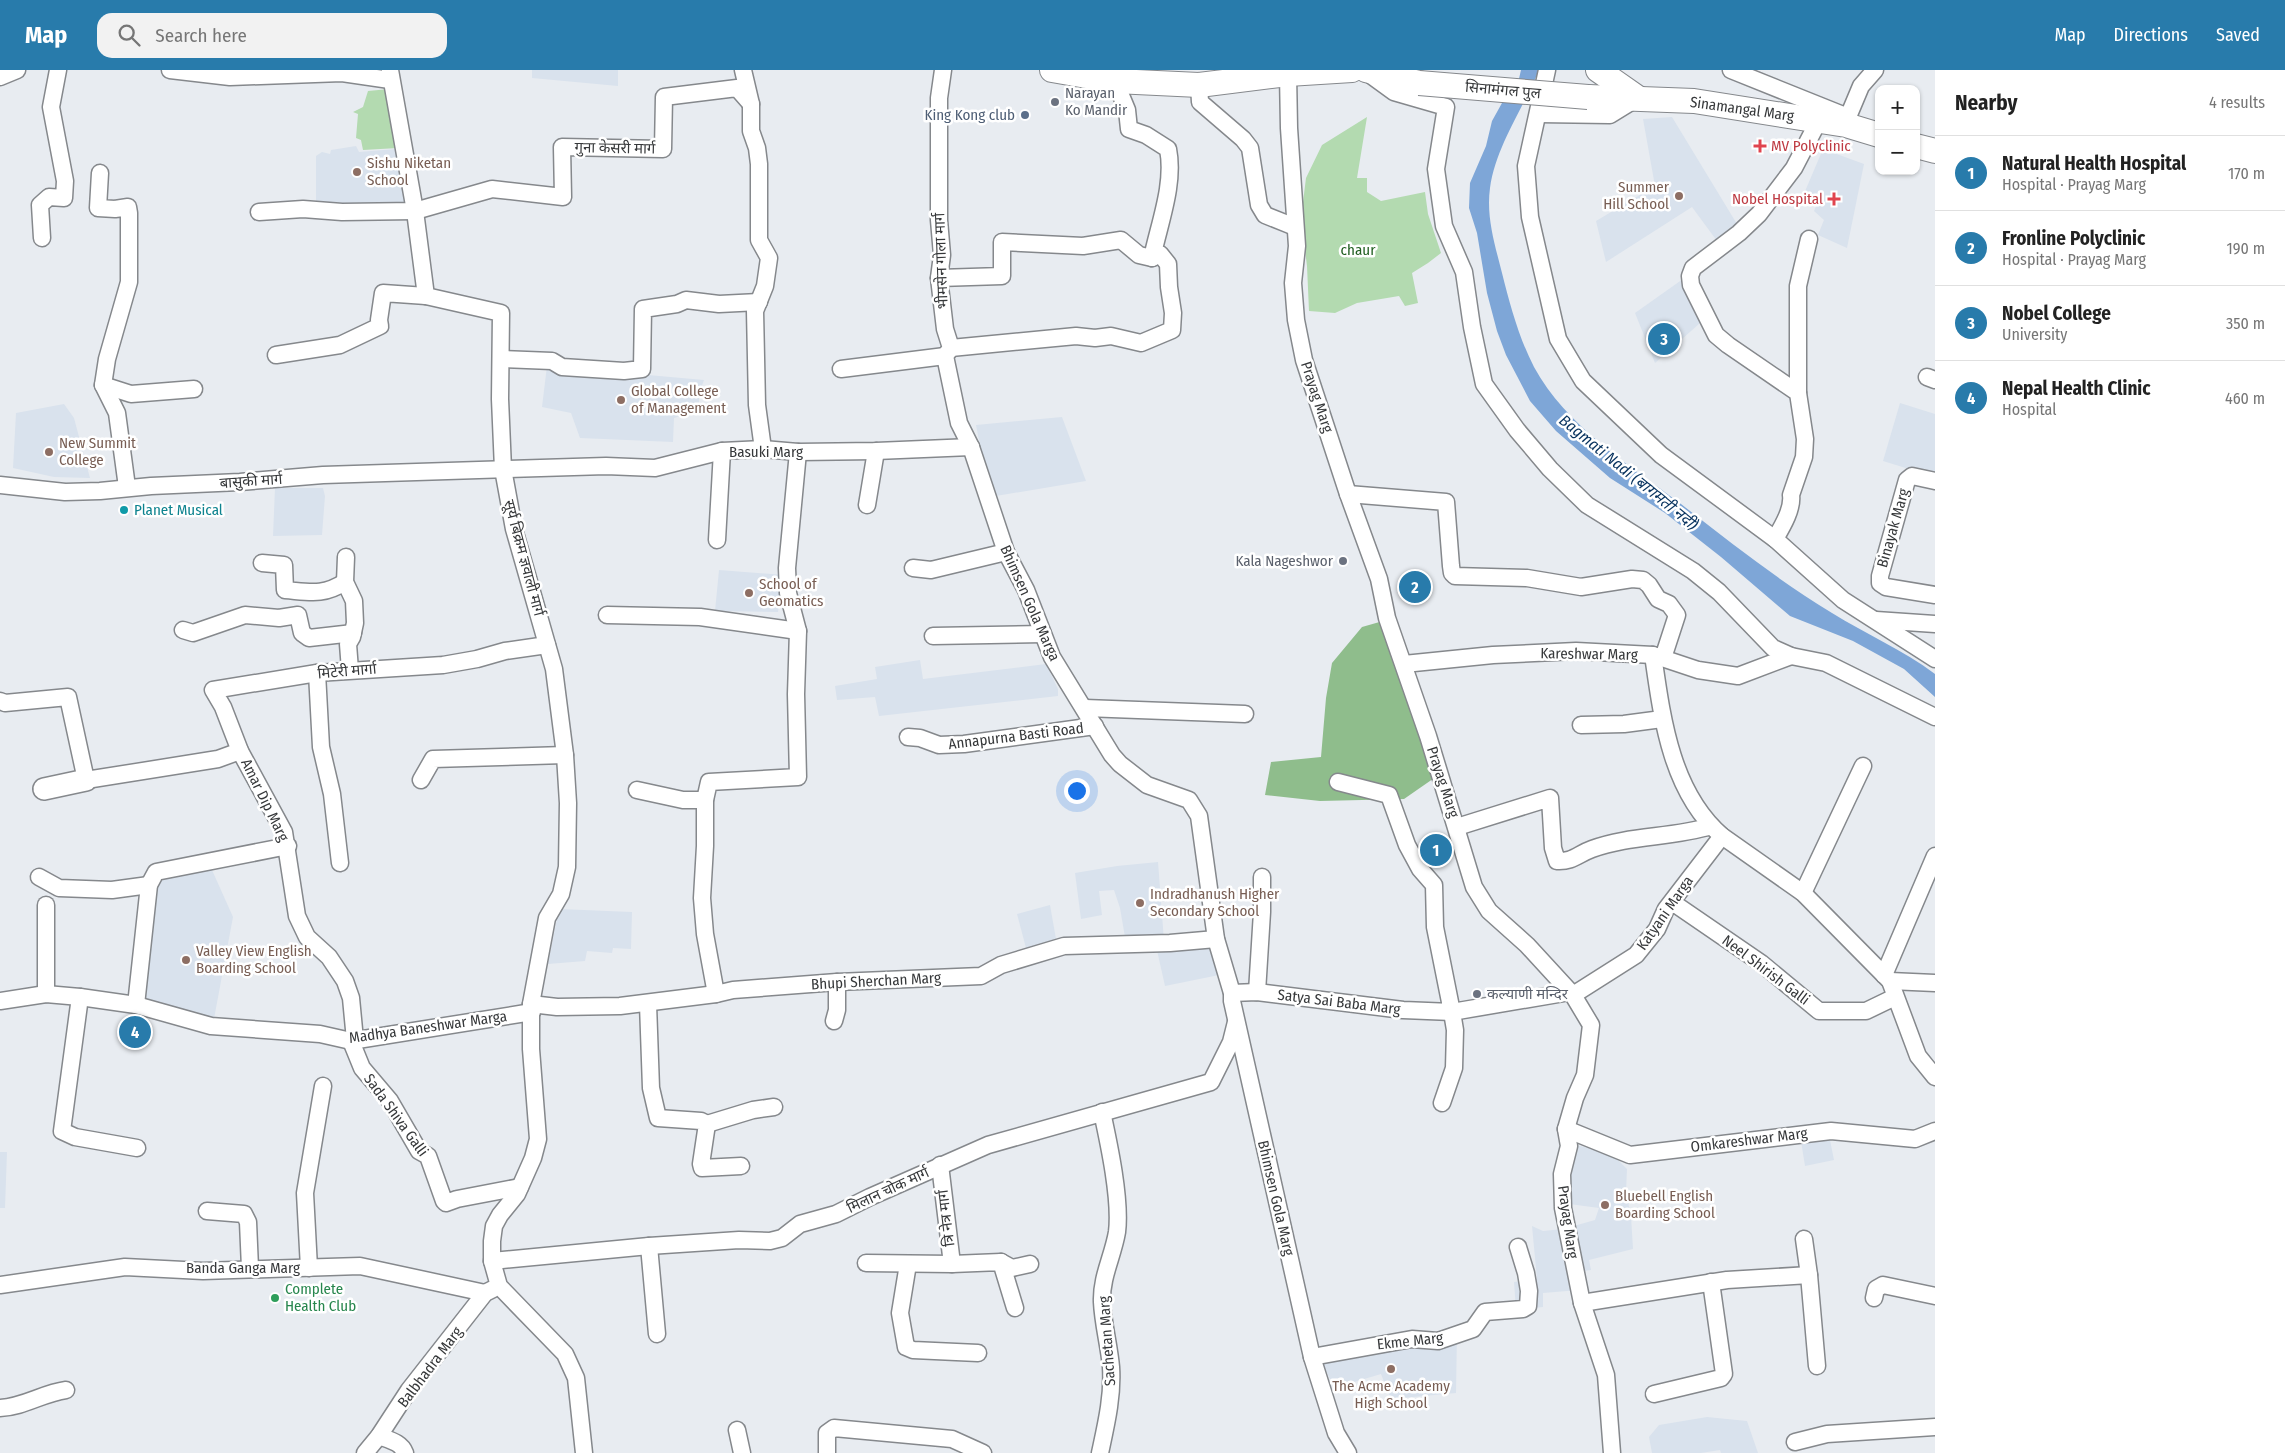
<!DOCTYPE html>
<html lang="en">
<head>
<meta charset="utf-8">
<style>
	:root { --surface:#fff; --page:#f2f2f2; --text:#222; --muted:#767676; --line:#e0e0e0; --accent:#287bab }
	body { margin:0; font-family:"Fira Sans Condensed","Noto Sans Devanagari",sans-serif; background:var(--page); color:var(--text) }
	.controls { position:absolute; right:15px; top:15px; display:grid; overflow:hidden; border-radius:10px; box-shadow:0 1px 4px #0004 }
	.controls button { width:45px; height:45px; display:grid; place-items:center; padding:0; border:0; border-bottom:1px solid var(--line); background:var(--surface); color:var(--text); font:25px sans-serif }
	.you { position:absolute; left:1076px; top:720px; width:18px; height:18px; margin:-12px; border:4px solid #fff; border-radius:50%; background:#1a73e8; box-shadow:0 0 0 8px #1a73e833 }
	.badge { display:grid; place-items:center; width:32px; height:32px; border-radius:50%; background:var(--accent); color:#fff; font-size:16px; font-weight:700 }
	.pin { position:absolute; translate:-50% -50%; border:2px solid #fff; box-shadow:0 1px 5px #0006 }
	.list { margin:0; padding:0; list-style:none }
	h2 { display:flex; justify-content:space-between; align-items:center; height:65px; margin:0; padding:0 20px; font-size:21px }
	h2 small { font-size:16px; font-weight:400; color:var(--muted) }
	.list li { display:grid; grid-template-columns:32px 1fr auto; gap:15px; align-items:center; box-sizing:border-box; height:75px; padding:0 20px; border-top:1px solid var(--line) }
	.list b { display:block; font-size:19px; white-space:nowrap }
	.list p { margin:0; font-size:16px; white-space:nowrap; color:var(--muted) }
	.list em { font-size:16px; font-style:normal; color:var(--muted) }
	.icon { flex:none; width:28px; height:28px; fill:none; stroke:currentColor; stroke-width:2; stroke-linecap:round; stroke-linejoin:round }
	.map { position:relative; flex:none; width:1935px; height:1383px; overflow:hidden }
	header { display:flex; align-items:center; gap:30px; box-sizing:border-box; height:70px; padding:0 25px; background:var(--accent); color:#fff }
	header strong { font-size:24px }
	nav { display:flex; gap:28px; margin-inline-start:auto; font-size:18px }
	.search { width:350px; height:45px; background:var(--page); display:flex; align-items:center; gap:12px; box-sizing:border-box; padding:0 18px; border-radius:15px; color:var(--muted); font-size:19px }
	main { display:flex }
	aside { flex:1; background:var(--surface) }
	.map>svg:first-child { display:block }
</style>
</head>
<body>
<header>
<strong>Map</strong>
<div class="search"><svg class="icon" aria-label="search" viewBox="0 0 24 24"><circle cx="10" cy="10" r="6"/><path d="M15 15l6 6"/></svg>Search here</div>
<nav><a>Map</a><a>Directions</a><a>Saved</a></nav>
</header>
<main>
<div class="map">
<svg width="1935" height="1383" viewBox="0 0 1935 1383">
	<rect width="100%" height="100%" fill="#e8ecf1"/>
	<!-- built -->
	<g fill="#d9e2ed">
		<polygon points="532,0 618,0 618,16 532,8"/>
		<polygon points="1672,47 1740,159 1720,175 1692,137 1606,192 1596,151 1655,116 1643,49"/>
		<polygon points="356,76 359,82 396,79 397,91 405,92 410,140 316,135 316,86 322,82 330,84 331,80"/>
		<polygon points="1823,79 1864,94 1847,178 1818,165 1824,150 1814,141 1818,132 1803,126"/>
		<polygon points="1683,209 1709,245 1655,293 1635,243"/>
		<polygon points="547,296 704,310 699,324 699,340 674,348 673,372 580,368 571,343 542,337"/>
		<polygon points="1900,333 1935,344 1935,407 1883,391"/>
		<polygon points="64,334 74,348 90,408 54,407 13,398 16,343"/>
		<polygon points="1062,347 1086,411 990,427 976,355"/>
		<polygon points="275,418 323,418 325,426 322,465 273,466"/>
		<polygon points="719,500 784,505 778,542 715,541"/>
		<polygon points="920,590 923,609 1046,594 1058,619 1058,626 879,646 875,627 837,630 835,616 877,609 875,597"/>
		<polygon points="1158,792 1164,871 1126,873 1120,838 1114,820 1099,821 1102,845 1081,849 1075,803 1117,796"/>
		<polygon points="212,800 233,847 213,954 141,933 158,805"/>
		<polygon points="1050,835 1056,869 1026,878 1017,844"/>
		<polygon points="559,839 632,842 631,879 613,878 612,883 587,881 585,891 548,894"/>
		<polygon points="1211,872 1219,905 1165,916 1156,876"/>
		<polygon points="123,952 150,957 147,972 120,967"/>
		<polygon points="1829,1065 1834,1090 1805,1096 1801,1071"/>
		<polygon points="1572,1074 1612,1084 1627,1099 1626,1122 1631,1146 1633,1179 1589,1190 1591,1200 1577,1202 1579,1220 1543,1223 1543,1237 1516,1240 1514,1212 1537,1209 1532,1156 1543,1161 1563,1159 1595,1150 1599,1138 1562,1133"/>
		<polygon points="0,1082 7,1082 5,1138 0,1138"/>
		<polygon points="1457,1263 1456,1323 1391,1329 1381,1304 1334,1318 1323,1294 1335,1288"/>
		<polygon points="1707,1347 1747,1351 1758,1383 1721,1383 1720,1380 1701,1383 1652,1383 1649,1367 1659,1355"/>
	</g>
	<!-- green -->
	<g fill="#b3dab0">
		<polygon points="389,19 398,78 363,80 361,70 356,68 358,44 353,42 363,37 368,21"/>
		<polygon points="1367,47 1357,108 1367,108 1367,122 1381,131 1425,122 1428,144 1441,183 1428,193 1412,203 1418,233 1405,236 1399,226 1357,233 1335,243 1309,241 1307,196 1301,148 1306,108 1322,75"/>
	</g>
	<!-- forest -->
	<polygon fill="#8fbd8c" points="1383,551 1440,704 1404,729 1320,731 1265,725 1271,692 1321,687 1326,628 1332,593 1362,557"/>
	<!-- water -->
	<path fill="#7ea6d7" d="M1521 0H1539C1523 39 1496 76 1490 118 1486 147 1495 175 1502 203 1510 235 1519 268 1534 297 1566 356 1629 395 1681 434 1730 472 1779 511 1832 543 1866 564 1903 580 1935 604V627L1904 599 1853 571 1790 546 1721 487 1665 443 1610 408 1556 361 1530 331 1506 285 1497 261 1487 223 1477 163 1469 138 1470 113 1486 76 1492 51 1502 33 1518 13Z"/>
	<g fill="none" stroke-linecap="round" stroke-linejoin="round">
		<defs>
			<g id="minor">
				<polyline points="170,0 230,7 342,3 390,10"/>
				<polyline points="390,0 415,141 426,226 501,243 500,329 503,399 514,459 554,599 565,685 568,733 567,797 561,824 547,848 531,934 531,979 538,1069 533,1088 517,1124 500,1145 494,1156 492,1171 492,1191 499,1216 565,1284 576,1308 584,1383"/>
				<polyline points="743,0 751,34 751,61 757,78 759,94 759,170 769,188 765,216 755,241 757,335 763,379"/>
				<polyline points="943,0 939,28 939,150 942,185 939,208 945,259 951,278 945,286 959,353 971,377 1006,482 1026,520 1052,587 1112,685 1120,694 1147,715 1189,730 1199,746 1216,869 1232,923 1232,931 1312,1287 1336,1363 1348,1383"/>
				<polyline points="1547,0 1526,96 1530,147 1558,269 1583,311 1661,385 1775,469 1843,530 1935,589"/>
				<polyline points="1731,0 1848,47 1846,55"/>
				<polyline points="1288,4 1289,58 1297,176 1293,213 1296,250 1304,290 1348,424 1379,509 1387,548 1428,666 1474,817 1489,841 1527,875 1573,925 1591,955 1585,1005 1575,1028 1566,1059 1569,1076 1562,1104 1563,1138 1582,1233 1606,1305 1612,1383"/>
				<polyline points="1372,6 1394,22 1446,37 1436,99 1444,156 1464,202 1472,257 1484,314 1517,360 1550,399 1587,435 1693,501 1719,522 1773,578 1791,586 1826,593 1935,647"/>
				<polyline points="0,7 17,0"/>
				<polyline points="1199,15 1200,32 1243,69 1250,78 1259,135 1265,145 1295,157"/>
				<polyline points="1539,44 1610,45 1636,29"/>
				<polyline points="1848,47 1861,16 1875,0"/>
				<polyline points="100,103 98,138 115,139 128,137 129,143 129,212 107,289 103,315 117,343 127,417"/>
				<polyline points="259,142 303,139 342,142 415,141 492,119 563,127 562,77 663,79 664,27 737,18 751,34"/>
				<polyline points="42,168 40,135 49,127 64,128 65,111 51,37 58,0"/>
				<polyline points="939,208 1002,206 1002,172 1083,176 1121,170 1139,185 1152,188"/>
				<path d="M951 278 1076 266 1095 268 1111 266 1141 273 1172 260 1173 243 1169 217 1168 194 1160 184 1152 188C1159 154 1175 114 1168 79L1146 65 1129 59 1127 40 1115 11"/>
				<polyline points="276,285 340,275 380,256 379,250 383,223 426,226"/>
				<polyline points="502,289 552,291 562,297 624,301 642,299 643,239 677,234 686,230 719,234 759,232"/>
				<polyline points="841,299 945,286"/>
				<polyline points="1927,307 1935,310"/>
				<polyline points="103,315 131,324 194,319"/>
				<polyline points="1798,323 1798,216 1809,169"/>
				<polyline points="1935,411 1912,406 1907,410 1880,506 1880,513 1886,517 1935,525"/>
				<polyline points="0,415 65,422 100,421 151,416 240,412 323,405 606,396 655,398 722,381 763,379 798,382 876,381 971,377"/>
				<polyline points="1348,424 1446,432 1451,496 1452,503 1455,506 1527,508 1581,517 1632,509 1643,510 1649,515 1658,529 1669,534 1677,545 1663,588"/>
				<polyline points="867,435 876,381"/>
				<path d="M1775 469C1782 457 1793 439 1791 425L1804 387 1805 369 1798 323 1728 275 1716 265 1691 215 1690 206 1693 198 1739 163 1759 144 1794 98 1819 50"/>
				<polyline points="717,470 722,381"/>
				<polyline points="346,487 345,512 354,531 355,553 352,567 348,574 350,600"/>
				<path d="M262 493 284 495 285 520C310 522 323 526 345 512"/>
				<polyline points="913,498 931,500 1006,482"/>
				<polyline points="607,545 700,547 798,561"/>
				<polyline points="1876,550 1935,554"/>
				<polyline points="183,560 193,563 245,545 279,548 298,545 302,563 309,568 353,563"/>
				<polyline points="933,566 1043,564"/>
				<path d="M1653 585C1662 648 1671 722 1722 766L1803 823 1890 911 1918 986 1935 1007"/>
				<polyline points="1404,594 1493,585 1576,581 1653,585 1698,600 1738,606 1791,586"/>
				<polyline points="317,603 321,677 332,724 340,793"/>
				<polyline points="0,631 5,633 68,627 86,710 218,689 240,681"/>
				<polyline points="1085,638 1245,644"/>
				<polyline points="1581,655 1624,654 1662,649"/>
				<polyline points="908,667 920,668 939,675 964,674 1095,656"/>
				<polyline points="421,710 433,689 565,685"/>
				<polyline points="637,720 683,730 705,730"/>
				<path d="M1457 757 1550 728 1553 778 1557 791C1573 792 1578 784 1592 779 1630 765 1672 768 1711 756"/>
				<polyline points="39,807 59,818 112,820 149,815"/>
				<polyline points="1803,823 1863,696"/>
				<polyline points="1672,832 1761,893 1819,941 1866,941 1895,927"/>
				<polyline points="1884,905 1935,786"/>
				<polyline points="1890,911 1935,913"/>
				<polyline points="1257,922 1262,842 1262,807"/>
				<polyline points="1232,923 1257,922 1403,940 1452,942 1435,857 1434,815 1420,799 1407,775 1389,725 1338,712"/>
				<polyline points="46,924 46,835"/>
				<polyline points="716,924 705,864 702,828 705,776 705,730 709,712 798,707 796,624 798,561 788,523 787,498 798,382"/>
				<polyline points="1573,925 1636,885 1657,859 1666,839 1722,766"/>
				<polyline points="80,927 62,1061 75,1067 137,1078"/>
				<polyline points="0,931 46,924 80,927 136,935 211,956 320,964 351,971 532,942"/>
				<polyline points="531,934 557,937 620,936 716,924 733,920 837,912 981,906 1001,895 1064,876 1170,873 1216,869"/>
				<polyline points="648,934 651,1018 658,1048 701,1051 707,1054 701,1094 702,1098 741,1096"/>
				<polyline points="136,935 149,815 156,802 288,776"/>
				<polyline points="834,951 837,940 837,912"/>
				<polyline points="355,970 351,928 345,911 329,887 307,867 297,846 284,762 240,681 223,637 213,620 317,603 443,595 477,589 505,581 547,575"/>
				<polyline points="351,971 362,998 390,1031 419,1081 428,1086 444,1131 446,1133 457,1129 520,1117"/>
				<polyline points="1442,1033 1454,998 1455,960 1452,942 1570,922"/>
				<polyline points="707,1054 753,1040 774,1037"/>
				<polyline points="1566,1059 1630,1085 1831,1061 1915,1069 1935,1061"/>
				<polyline points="940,1095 952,1194 1001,1192 1015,1238"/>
				<polyline points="207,1141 244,1144 248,1152 250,1198"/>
				<polyline points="1804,1169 1809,1205"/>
				<polyline points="649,1176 657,1264"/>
				<polyline points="492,1191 649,1176 739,1170 770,1171 782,1168 800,1154 836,1144 870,1127 988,1075 1211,1012 1231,972 1236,952"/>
				<polyline points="1001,1192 1012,1198 1030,1194"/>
				<polyline points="866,1193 952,1194"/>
				<polyline points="908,1194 900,1243 906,1277 913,1280 978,1283"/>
				<polyline points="309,1198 305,1123 323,1016"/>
				<polyline points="0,1215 125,1197 203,1201 360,1196 485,1223"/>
				<polyline points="1874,1228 1876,1219 1883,1215 1935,1226"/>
				<polyline points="1582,1233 1727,1210 1809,1205 1817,1296"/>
				<polyline points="1312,1287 1412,1269 1438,1271 1473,1259 1485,1242 1523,1239 1528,1236 1529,1221 1526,1203 1518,1177"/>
				<polyline points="1654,1324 1721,1308 1724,1304 1711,1212"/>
				<path d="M0 1338C24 1337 43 1323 66 1320"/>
				<polyline points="737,1360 742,1383"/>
				<path d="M379 1366C389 1370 401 1372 405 1383"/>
				<polyline points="1795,1372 1827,1364 1935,1357"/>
				<polyline points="365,1383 379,1366 409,1320 485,1223 493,1219"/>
				<polyline points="827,1383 827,1363 834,1358 952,1369 983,1383"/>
				<path d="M1100 1383C1106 1355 1113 1326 1111 1297 1109 1275 1103 1254 1102 1232 1101 1207 1113 1186 1117 1162 1121 1130 1109 1074 1102 1042"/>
			</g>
			<polyline id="tertiary" points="44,719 86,710"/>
			<g id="secondary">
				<polyline points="1052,0 1115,11 1199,15 1288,4 1352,0"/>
				<polyline points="1366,0 1419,13"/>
				<polyline points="1598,0 1638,28"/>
				<polyline points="1588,27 1694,31 1846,55 1879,65"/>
				<polyline points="1916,76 1935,81"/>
			</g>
		</defs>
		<!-- minor casing -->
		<use href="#minor" stroke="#85888c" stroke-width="19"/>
		<!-- tertiary casing -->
		<use href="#tertiary" stroke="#85888c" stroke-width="24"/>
		<!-- secondary casing -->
		<use href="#secondary" stroke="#85888c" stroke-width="26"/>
		<!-- minor -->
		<use href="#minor" stroke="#fff" stroke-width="16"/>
		<!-- tertiary -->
		<use href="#tertiary" stroke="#fff" stroke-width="21"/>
		<!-- secondary -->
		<use href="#secondary" stroke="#fff" stroke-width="24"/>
		<defs>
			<polyline id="secondary-bridge" points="1419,13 1588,27"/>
		</defs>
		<!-- secondary-bridge casing -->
		<use href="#secondary-bridge" stroke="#85888c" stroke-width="26" stroke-linecap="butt"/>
		<!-- secondary-bridge -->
		<use href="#secondary-bridge" stroke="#fff" stroke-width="24"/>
	</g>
	<!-- markers -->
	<g fill="#6b7280" stroke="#fff" stroke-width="2">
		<circle cx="1055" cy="32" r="5"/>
		<circle cx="1343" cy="491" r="5"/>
		<circle cx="1477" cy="924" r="5"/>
	</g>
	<circle fill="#5c6f8a" stroke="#fff" stroke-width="2" cx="1025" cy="45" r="5"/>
	<g fill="#e0444e" stroke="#fff" stroke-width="2">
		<path d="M1757.5 68.5h5v5h5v5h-5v5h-5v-5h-5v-5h5z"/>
		<path d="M1831.5 121.5h5v5h5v5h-5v5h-5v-5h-5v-5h5z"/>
	</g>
	<g fill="#8d6e63" stroke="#fff" stroke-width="2">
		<circle cx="357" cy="102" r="5"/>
		<circle cx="1679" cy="126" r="5"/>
		<circle cx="621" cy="330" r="5"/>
		<circle cx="49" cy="382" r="5"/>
		<circle cx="749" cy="523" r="5"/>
		<circle cx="1140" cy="833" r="5"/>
		<circle cx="186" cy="890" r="5"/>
		<circle cx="1605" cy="1135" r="5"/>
		<circle cx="1391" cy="1299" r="5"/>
	</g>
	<circle fill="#0f9aa8" stroke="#fff" stroke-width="2" cx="124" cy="440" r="5"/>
	<circle fill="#2e9e5b" stroke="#fff" stroke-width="2" cx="275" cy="1228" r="5"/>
	<g text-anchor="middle" stroke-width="5" stroke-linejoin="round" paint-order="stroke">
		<!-- street labels -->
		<g font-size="15" fill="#36383a" stroke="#fff">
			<text transform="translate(1503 20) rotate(5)" y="5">सिनामंगल पुल</text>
			<text transform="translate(1742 39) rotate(8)" y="5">Sinamangal Marg</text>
			<text transform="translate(615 78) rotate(1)" y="5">गुना केसरी मार्ग</text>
			<text transform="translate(941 191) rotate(-92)" y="5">भीमसेन गोला मार्ग</text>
			<text transform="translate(1317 327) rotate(72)" y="5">Prayag Marg</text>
			<text x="766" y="387">Basuki Marg</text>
			<text transform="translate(251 411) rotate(-4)" y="5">बासुकी मार्ग</text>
			<text transform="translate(1893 458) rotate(-74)" y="5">Binayak Marg</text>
			<text transform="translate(524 488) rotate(75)" y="5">सूर्य बिक्रम ज्ञवाली मार्ग</text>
			<text transform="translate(1030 533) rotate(66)" y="5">Bhimsen Gola Marga</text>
			<text transform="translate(1589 584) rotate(1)" y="5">Kareshwar Marg</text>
			<text transform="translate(347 601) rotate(-5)" y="5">मिटेरी मार्गा</text>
			<text transform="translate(1016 666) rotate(-7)" y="5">Annapurna Basti Road</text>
			<text transform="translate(1443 712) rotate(72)" y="5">Prayag Marg</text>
			<text transform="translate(265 730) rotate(64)" y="5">Amar Dip Marg</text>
			<text transform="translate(1665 843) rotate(-55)" y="5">Katyani Marga</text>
			<text transform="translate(1766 900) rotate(37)" y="5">Neel Shirish Galli</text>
			<text transform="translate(876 911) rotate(-3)" y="5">Bhupi Sherchan Marg</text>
			<text transform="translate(1339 932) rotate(7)" y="5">Satya Sai Baba Marg</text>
			<text transform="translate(428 957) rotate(-8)" y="5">Madhya Baneshwar Marga</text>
			<text transform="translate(396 1045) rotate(54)" y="5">Sada Shiva Galli</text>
			<text transform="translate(1749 1070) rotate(-7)" y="5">Omkareshwar Marg</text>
			<text transform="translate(888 1120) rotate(-25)" y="5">मिलान चोक मार्ग</text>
			<text transform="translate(1276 1128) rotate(77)" y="5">Bhimsen Gola Marg</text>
			<text transform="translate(946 1148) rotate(-97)" y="5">त्रि नेत्र मार्ग</text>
			<text transform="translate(1568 1152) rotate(82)" y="5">Prayag Marg</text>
			<text x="243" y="1203">Banda Ganga Marg</text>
			<text transform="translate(1107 1271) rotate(-94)" y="5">Sachetan Marg</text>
			<text transform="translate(1410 1271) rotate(-6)" y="5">Ekme Marg</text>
			<text transform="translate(430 1297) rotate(-53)" y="5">Balbhadra Marg</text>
		</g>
		<!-- worship labels -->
		<g font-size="15" fill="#5b616d" stroke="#fff" text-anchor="start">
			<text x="1065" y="28">Narayan<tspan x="1065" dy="17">Ko Mandir</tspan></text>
			<text x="1333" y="496" text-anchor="end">Kala Nageshwor</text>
			<text x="1487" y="929">कल्याणी मन्दिर</text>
		</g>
		<!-- service labels -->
		<g font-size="15" fill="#4e5e75" stroke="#fff" text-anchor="end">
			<text x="1015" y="50">King Kong club</text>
		</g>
		<!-- health labels -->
		<g font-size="15" fill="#be3a42" stroke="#fff" text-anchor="start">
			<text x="1771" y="81">MV Polyclinic</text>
			<text x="1823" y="134" text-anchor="end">Nobel Hospital</text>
		</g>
		<!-- education labels -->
		<g font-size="15" fill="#785e54" stroke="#fff" text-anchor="start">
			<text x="367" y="98">Sishu Niketan<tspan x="367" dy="17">School</tspan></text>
			<text x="1669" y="122" text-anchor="end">Summer<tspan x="1669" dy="17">Hill School</tspan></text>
			<text x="631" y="326">Global College<tspan x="631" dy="17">of Management</tspan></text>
			<text x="59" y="378">New Summit<tspan x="59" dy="17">College</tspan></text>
			<text x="759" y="519">School of<tspan x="759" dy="17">Geomatics</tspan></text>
			<text x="1150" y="829">Indradhanush Higher<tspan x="1150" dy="17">Secondary School</tspan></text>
			<text x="196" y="886">Valley View English<tspan x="196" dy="17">Boarding School</tspan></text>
			<text x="1615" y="1131">Bluebell English<tspan x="1615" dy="17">Boarding School</tspan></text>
			<text x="1391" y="1321" text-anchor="middle">The Acme Academy<tspan x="1391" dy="17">High School</tspan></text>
		</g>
		<!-- park labels -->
		<g font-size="15" fill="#215f21" stroke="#fff">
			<text x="1358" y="185">chaur</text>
		</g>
		<!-- culture labels -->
		<g font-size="15" fill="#0d838f" stroke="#fff" text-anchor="start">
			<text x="134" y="445">Planet Musical</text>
		</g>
		<!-- leisure labels -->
		<g font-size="15" fill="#27864d" stroke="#fff" text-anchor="start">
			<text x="285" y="1224">Complete<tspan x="285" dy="17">Health Club</tspan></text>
		</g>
		<!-- water labels -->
		<g font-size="16" font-style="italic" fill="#06315d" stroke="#fff">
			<text transform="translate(1629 402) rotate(39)" y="6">Bagmati Nadi (बागमती नदी)</text>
		</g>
	</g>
</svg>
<div class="controls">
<button>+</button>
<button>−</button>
</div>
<div class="you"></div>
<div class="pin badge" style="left:1436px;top:780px">1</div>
<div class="pin badge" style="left:1415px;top:517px">2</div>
<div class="pin badge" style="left:1664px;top:269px">3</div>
<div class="pin badge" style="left:135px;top:962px">4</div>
</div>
<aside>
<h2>Nearby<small>4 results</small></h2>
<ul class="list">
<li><span class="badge">1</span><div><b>Natural Health Hospital</b><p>Hospital · Prayag Marg</p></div><em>170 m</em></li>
<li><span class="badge">2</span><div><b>Fronline Polyclinic</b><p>Hospital · Prayag Marg</p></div><em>190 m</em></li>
<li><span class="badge">3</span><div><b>Nobel College</b><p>University</p></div><em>350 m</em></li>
<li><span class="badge">4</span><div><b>Nepal Health Clinic</b><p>Hospital</p></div><em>460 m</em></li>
</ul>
</aside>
</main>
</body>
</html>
